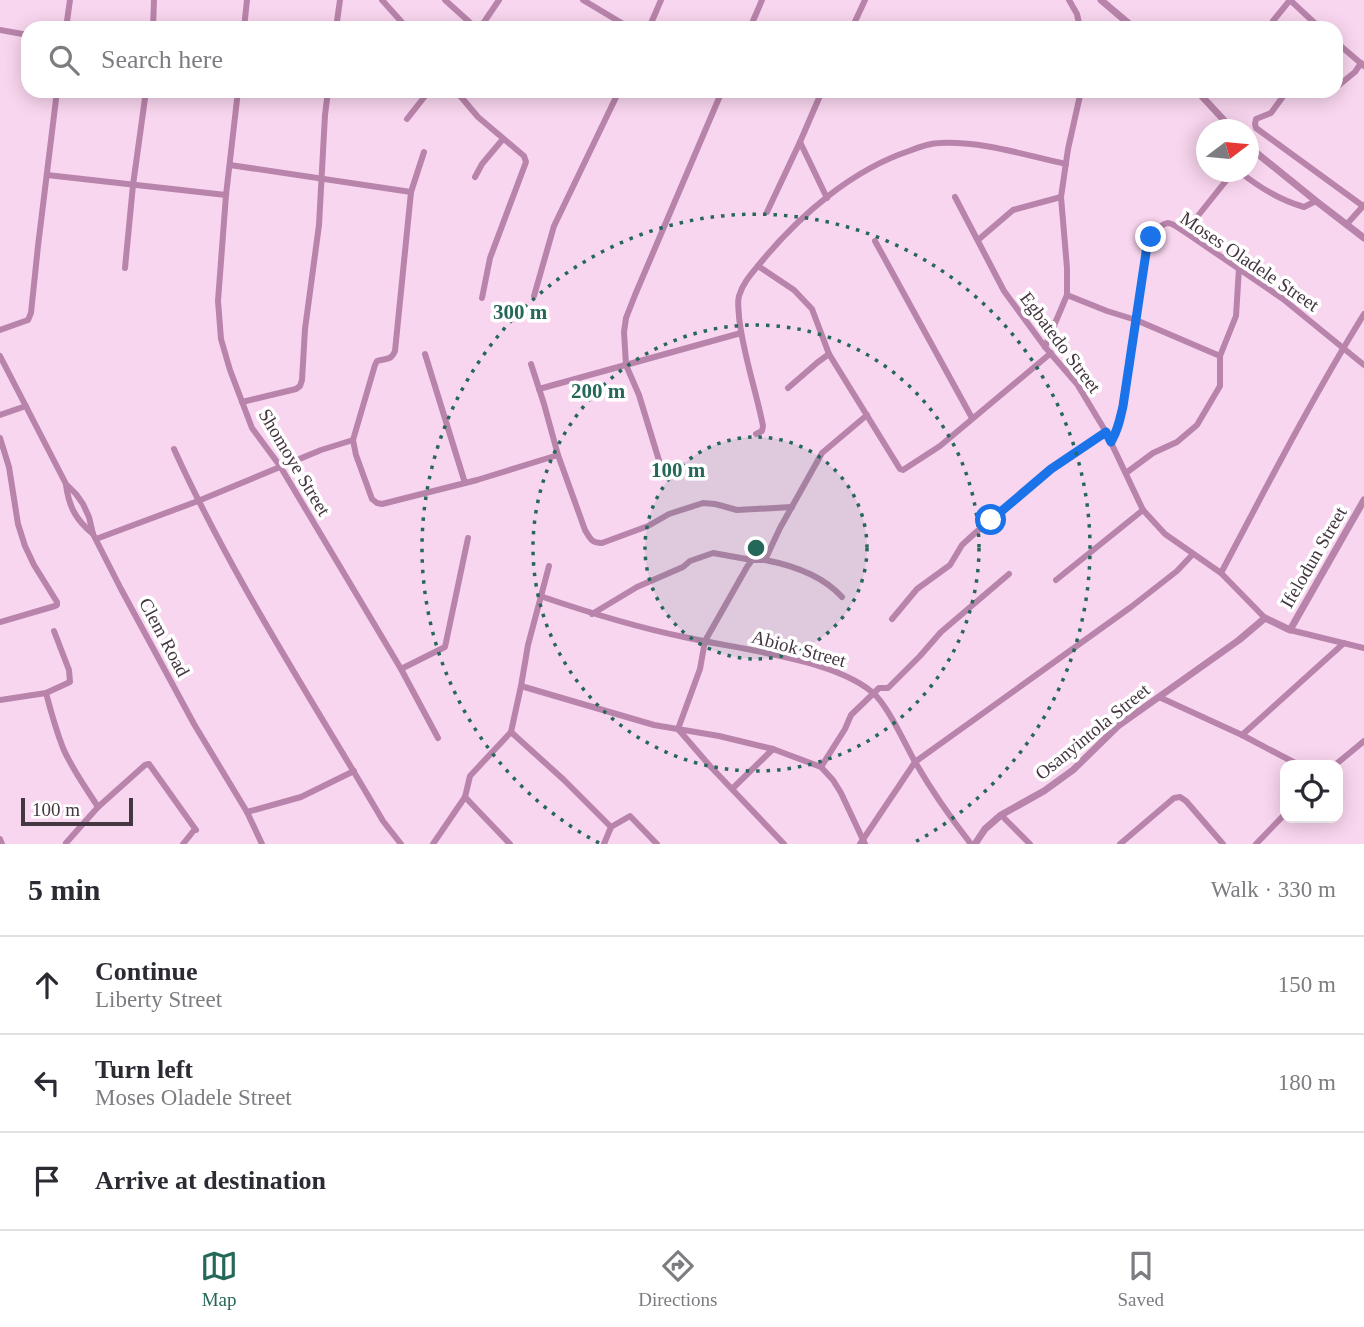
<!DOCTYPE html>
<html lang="en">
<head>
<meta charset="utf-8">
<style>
	:root { --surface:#fff; --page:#f2f2f3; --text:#2b2b33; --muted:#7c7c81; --line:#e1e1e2; --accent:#25685a }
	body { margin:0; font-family:Georgia,serif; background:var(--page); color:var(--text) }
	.controls { position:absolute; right:21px; bottom:21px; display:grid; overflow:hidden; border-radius:14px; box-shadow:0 4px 18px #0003 }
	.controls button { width:63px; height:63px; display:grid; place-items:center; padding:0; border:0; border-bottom:2px solid var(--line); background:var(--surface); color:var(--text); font:35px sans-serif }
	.compass { position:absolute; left:1196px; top:119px; width:63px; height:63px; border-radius:50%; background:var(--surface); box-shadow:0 4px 18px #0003; rotate:74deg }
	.scale { position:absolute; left:21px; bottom:18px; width:112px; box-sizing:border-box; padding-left:7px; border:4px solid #453741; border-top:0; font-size:19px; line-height:24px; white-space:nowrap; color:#453741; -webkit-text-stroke:5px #fff; paint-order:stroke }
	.stop { position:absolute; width:21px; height:21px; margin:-16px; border:5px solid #1a73e8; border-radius:50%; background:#fff }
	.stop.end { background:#1a73e8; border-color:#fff; box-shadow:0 2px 7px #0008 }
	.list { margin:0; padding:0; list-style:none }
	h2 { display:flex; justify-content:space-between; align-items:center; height:91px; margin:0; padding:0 28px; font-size:30px }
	h2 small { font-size:23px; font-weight:400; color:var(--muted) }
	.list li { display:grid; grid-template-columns:46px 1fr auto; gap:21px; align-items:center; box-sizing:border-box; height:98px; padding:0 28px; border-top:2px solid var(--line) }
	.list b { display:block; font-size:26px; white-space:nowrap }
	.list p { margin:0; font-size:23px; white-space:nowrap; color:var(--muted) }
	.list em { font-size:23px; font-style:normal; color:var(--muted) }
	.icon { flex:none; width:38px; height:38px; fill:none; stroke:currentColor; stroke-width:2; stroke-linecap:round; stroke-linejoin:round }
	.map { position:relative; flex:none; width:1364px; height:844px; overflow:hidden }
	.search { position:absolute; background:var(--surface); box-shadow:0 4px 18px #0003; left:21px; right:21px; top:21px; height:77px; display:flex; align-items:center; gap:18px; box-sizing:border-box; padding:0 24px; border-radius:21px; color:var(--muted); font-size:26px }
	.sheet { height:385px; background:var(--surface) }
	nav { display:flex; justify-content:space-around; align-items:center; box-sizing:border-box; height:98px; border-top:2px solid var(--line); background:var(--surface); font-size:19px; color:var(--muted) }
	nav a { display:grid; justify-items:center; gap:4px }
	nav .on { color:var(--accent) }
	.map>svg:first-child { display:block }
</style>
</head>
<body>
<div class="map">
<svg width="1364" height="844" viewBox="0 0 1364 844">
	<rect width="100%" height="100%" fill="#f9d6ef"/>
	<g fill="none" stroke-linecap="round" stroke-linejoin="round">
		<!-- minor -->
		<g stroke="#b984ab" stroke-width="6">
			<polyline points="382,0 407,28"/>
			<polyline points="445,0 476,28"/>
			<polyline points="583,0 630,28"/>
			<polyline points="1069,0 1077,14 1080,28"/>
			<polyline points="1273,21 1290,0 1320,28"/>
			<polyline points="66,28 70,0"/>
			<polyline points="153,28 154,0"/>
			<polyline points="244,28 247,0"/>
			<polyline points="336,28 340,0"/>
			<polyline points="480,28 499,0"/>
			<polyline points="649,28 661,0"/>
			<polyline points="750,28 762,0"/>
			<polyline points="852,28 865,0"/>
			<polyline points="0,30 28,35"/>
			<polyline points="1336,42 1364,66"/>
			<polyline points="1339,85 1355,72 1361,63"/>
			<polyline points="238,91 226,195 218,301 221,339 230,370 252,428 280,466 401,669 438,738"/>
			<polyline points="456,91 478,117 524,156 526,162 490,258 482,298"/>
			<polyline points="1287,91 1271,113 1256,119 1255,124 1256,128 1363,206"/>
			<polyline points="407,119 429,91"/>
			<polyline points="800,142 827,198"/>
			<path d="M424 152 411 192 395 351C391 361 386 358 377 361L375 365 353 440 356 455 372 499 377 503 382 504 477 480 558 455"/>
			<polyline points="230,165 411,192"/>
			<path d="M1240 172C1260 188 1279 200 1304 207L1316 201"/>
			<polyline points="47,175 226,195"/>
			<polyline points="475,177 482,164 503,139"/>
			<polyline points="955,197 1004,291 1045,347 1077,384 1106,432 1143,510 1165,534 1221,573 1265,618"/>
			<polyline points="767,212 800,142 822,91"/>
			<polyline points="1347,224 1364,205"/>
			<polyline points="1185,232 1233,172"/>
			<polyline points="978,240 1013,210 1061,197"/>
			<polyline points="875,241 972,418"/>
			<polyline points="758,266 794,290 812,309 829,354 900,469 903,470 940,446 1051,353"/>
			<polyline points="125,268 133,185 146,91"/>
			<polyline points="1067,295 1107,311 1136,320 1220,356"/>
			<polyline points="534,296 554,226 619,91"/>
			<polyline points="0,330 28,320 31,313 38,246 57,91"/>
			<polyline points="1045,347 1067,295 1067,268 1061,197 1068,149 1081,91"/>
			<polyline points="425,354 465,483"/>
			<polyline points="0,356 66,484 76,494 83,504 89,517 93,534 121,589 194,724 247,812 262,844"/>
			<path d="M531 364 544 404 558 455 585 530C590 539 592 543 602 543L648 526 669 514 703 503 715 504 737 510 792 507"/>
			<polyline points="788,388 818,362 829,354"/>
			<polyline points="539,389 741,333"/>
			<polyline points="242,402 296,389 300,386 302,380 305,329 319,225 325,115 328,91"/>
			<polyline points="0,415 26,406"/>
			<path d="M756 434 762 431 763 426C756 390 743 354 739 317 739 311 737 303 739 296 743 282 753 272 762 261 800 215 852 170 909 151 919 147 930 143 940 143 983 141 1024 155 1066 164"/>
			<polyline points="0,438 9,467 18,524 25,546 34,565 57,602 57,605 55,606 0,622"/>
			<path d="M1111 442 1119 425 1147 246C1151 238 1158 224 1168 223 1173 223 1180 229 1185 232L1283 299 1364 365"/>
			<path d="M174 449C233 579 311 698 383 821L401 844"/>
			<polyline points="661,467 639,395 626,365 624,332 626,318 635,295 722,91"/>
			<polyline points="1126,473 1153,453 1177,442 1197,425 1220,386 1220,356 1236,316 1239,268"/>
			<path d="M66 485C69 507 76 520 93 534"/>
			<polyline points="96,539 198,501 321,450 353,440"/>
			<path d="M765 560C791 565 823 576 842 597"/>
			<path d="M1221 573C1267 486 1312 398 1364 314"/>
			<polyline points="1056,580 1143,510"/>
			<path d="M540 596C587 612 635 627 684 637 736 649 831 658 872 692 887 704 904 742 914 760 931 790 950 817 971 844"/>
			<polyline points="592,614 637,587 683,567 690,561 713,553 752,560"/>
			<polyline points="892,619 917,589 950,565 962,545 975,533 1051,469 1106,432"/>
			<polyline points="1290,630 1364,648"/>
			<polyline points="401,669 445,647 468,538"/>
			<polyline points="521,686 654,725 719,736 773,749 821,767 833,780 841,793 865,844"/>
			<path d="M46 693C51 712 56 730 63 748 72 769 86 788 98 807"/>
			<polyline points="1159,697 1242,735 1299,765"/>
			<polyline points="0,700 46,693 70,682 69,670 54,631"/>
			<polyline points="511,732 564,780 611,827 604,844"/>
			<polyline points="1242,735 1344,643"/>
			<polyline points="1335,765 1364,741"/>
			<polyline points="821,767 845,729 851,715 879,688 888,688 920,656 941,632 1009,574"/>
			<polyline points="732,789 773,749"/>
			<polyline points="465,797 510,844"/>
			<polyline points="247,812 301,797 354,771"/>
			<polyline points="1001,815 1030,844"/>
			<polyline points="611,827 630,816 657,844"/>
			<polyline points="0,839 2,844"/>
			<polyline points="66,843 98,807 145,765 149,764 196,830 195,829 183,844"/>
			<polyline points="433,844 465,797 470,776 511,732 521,686 528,645 549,566"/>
			<polyline points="784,844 710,766 678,729 700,669 705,641 747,567 752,560 765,560 780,528 822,453 867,415"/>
			<polyline points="860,844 915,762 1131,607 1177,571 1193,554"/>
			<polyline points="1120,844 1174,798 1180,797 1186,801 1223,844"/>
			<polyline points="1256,844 1285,814"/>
		</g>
		<!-- tertiary -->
		<g stroke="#b984ab" stroke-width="7">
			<polyline points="1101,0 1134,28"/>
			<polyline points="1197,91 1233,130"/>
			<polyline points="1248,146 1316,201 1364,238"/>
			<polyline points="975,844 985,829 1001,815 1044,791 1073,770 1118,726 1239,640 1265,618 1290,630 1364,500"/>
		</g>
	</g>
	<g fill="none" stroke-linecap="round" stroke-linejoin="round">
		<!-- route -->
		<path stroke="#1a73e8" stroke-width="9" d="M991 520 1051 469 1106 432 1111 442C1118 430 1120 419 1123 406L1147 246 1151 237"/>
	</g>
	<!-- distance rings -->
	<circle cx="756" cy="548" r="111" fill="#25685a" fill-opacity=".12"/>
	<g fill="none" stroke="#25685a" stroke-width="3.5" stroke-dasharray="3.5 7">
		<circle cx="756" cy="548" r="111"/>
		<circle cx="756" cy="548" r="223"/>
		<path d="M599 843A334 334 0 1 1 913 843"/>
	</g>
	<g text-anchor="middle" stroke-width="7" stroke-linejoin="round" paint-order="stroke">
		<!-- street labels -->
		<g font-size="19" fill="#453741" stroke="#fff">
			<text transform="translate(1250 261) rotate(34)" y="7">Moses Oladele Street</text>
			<text transform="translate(1061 342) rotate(53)" y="7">Egbatedo Street</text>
			<text transform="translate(295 462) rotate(59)" y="7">Shomoye Street</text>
			<text transform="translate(1313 557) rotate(-60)" y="7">Ifelodun Street</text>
			<text transform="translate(165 637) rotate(62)" y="7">Clem Road</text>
			<text transform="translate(799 648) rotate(15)" y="7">Abiok Street</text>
			<text transform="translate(1092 731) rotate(-39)" y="7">Osanyintola Street</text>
		</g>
	</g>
	<circle cx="756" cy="548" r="10" fill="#25685a" stroke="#fff" stroke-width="3.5"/>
	<g font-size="21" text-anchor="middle" font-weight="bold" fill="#25685a" stroke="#fff" stroke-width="7" stroke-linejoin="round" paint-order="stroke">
		<text x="520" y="319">300 m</text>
		<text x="598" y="398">200 m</text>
		<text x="678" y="477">100 m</text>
	</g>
</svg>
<div class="controls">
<button><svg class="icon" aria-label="locate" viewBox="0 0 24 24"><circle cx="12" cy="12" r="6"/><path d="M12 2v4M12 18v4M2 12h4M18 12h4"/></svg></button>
</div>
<svg class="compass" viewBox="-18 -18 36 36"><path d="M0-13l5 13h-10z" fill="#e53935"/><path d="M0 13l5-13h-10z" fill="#7c7c81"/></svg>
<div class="scale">100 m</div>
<div class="stop" style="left:991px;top:520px"></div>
<div class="stop end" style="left:1151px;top:237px"></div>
<div class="search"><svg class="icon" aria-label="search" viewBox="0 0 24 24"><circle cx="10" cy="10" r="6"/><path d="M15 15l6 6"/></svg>Search here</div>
</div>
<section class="sheet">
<h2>5 min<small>Walk · 330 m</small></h2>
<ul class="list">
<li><svg class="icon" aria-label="ahead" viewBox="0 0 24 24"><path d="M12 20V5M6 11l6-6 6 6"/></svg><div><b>Continue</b><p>Liberty Street</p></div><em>150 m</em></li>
<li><svg class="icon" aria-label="left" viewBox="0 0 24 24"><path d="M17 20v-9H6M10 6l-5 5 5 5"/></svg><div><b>Turn left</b><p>Moses Oladele Street</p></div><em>180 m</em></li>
<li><svg class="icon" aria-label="arrive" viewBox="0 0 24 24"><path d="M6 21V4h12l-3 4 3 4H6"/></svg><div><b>Arrive at destination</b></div></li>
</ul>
</section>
<nav>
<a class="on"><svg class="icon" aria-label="map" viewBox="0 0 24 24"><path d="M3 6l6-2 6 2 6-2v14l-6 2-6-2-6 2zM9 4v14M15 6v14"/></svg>Map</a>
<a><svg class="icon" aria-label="directions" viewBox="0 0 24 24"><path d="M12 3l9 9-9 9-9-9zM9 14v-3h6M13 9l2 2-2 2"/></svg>Directions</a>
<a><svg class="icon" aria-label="saved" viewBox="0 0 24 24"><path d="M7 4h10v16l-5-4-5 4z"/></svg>Saved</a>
</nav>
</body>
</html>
